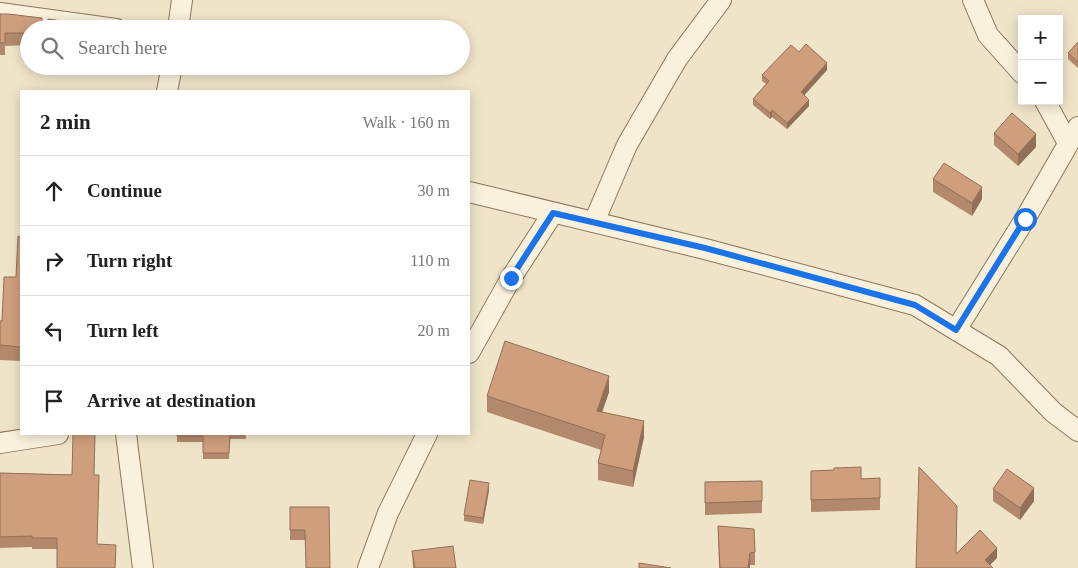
<!DOCTYPE html>
<html lang="en">
<head>
<meta charset="utf-8">
<style>
	:root { --surface:#fff; --page:#f2f2f2; --text:#222; --muted:#767676; --line:#e0e0e0 }
	body { margin:0; font-family:"Times New Roman",serif; background:var(--page); color:var(--text) }
	.controls { position:absolute; right:15px; top:15px; display:grid; overflow:hidden; border-radius:0px; box-shadow:0 2px 12px #0003 }
	.controls button { width:45px; height:45px; display:grid; place-items:center; padding:0; border:0; border-bottom:1px solid var(--line); background:var(--surface); color:var(--text); font:25px sans-serif }
	.stop { position:absolute; width:15px; height:15px; margin:-11px; border:4px solid #1a73e8; border-radius:50%; background:#fff }
	.stop.end { background:#1a73e8; border-color:#fff; box-shadow:0 1px 5px #0008 }
	.list { margin:0; padding:0; list-style:none }
	h2 { display:flex; justify-content:space-between; align-items:center; height:65px; margin:0; padding:0 20px; font-size:21px }
	h2 small { font-size:16px; font-weight:400; color:var(--muted) }
	.list li { display:grid; grid-template-columns:32px 1fr auto; gap:15px; align-items:center; box-sizing:border-box; height:70px; padding:0 20px; border-top:1px solid var(--line) }
	.list b { display:block; font-size:19px; white-space:nowrap }
	.list em { font-size:16px; font-style:normal; color:var(--muted) }
	.icon { flex:none; width:28px; height:28px; fill:none; stroke:currentColor; stroke-width:2; stroke-linecap:round; stroke-linejoin:round }
	.map { position:relative; flex:none; width:1078px; height:568px; overflow:hidden }
	.search { position:absolute; background:var(--surface); box-shadow:0 2px 12px #0003; left:20px; top:20px; width:450px; height:55px; display:flex; align-items:center; gap:12px; box-sizing:border-box; padding:0 18px; border-radius:28px; color:var(--muted); font-size:19px }
	.panel { position:absolute; background:var(--surface); box-shadow:0 2px 12px #0003; left:20px; top:90px; width:450px; height:345px; border-radius:0px }
	.map>svg:first-child { display:block }
</style>
</head>
<body>
<div class="map">
<svg width="1078" height="568" viewBox="0 0 1078 568">
	<rect width="100%" height="100%" fill="#f0e4c8"/>
	<g fill="none" stroke-linecap="round" stroke-linejoin="round">
		<defs>
			<g id="minor">
				<polyline points="973,0 988,35 1022,73"/>
				<polyline points="0,13 116,29"/>
				<polyline points="178,29 182,0"/>
				<polyline points="167,91 172,66"/>
				<polyline points="1045,101 1068,143"/>
				<polyline points="469,192 705,249 915,305 999,356 1053,412 1078,431"/>
				<polyline points="594,222 627,145 677,59 721,0"/>
				<polyline points="956,330 1025,219 1078,127"/>
				<polyline points="469,353 511,278 553,213"/>
				<polyline points="126,434 143,568"/>
				<polyline points="0,443 58,434"/>
				<polyline points="368,568 388,513 427,434"/>
			</g>
		</defs>
		<!-- minor casing -->
		<use href="#minor" stroke="#8d765c" stroke-width="22"/>
		<!-- minor -->
		<use href="#minor" stroke="#faf1dc" stroke-width="20"/>
	</g>
	<!-- wall -->
	<g fill="#b2896c">
		<polygon points="0,14 29,29 29,45 5,46 5,55 0,55"/>
		<polygon points="1078,42 1078,68 1068,59 1068,53"/>
		<polygon points="799,52 827,70 804,95 809,106 787,129 772,117 770,119 753,105 753,99 766,84 762,81 762,75"/>
		<polygon points="994,133 1036,147 1018,166 994,145"/>
		<polygon points="933,179 982,199 972,216 933,192"/>
		<polygon points="21,237 21,361 0,360 0,321 2,321 16,277"/>
		<polygon points="609,392 602,412 644,437 633,487 598,480 598,463 601,450 487,412 487,396"/>
		<polygon points="177,434 246,434 246,439 230,439 229,459 203,459 203,442 177,442"/>
		<polygon points="295,434 335,434 335,435"/>
		<polygon points="811,471 861,479 880,478 880,510 811,512"/>
		<polygon points="0,473 94,475 97,544 116,555 115,568 57,568 57,549 32,549 32,547 0,548"/>
		<polygon points="762,481 762,513 705,515 705,482"/>
		<polygon points="993,489 1034,501 1020,520 993,501"/>
		<polygon points="489,490 483,524 464,521 464,515"/>
		<polygon points="290,507 329,507 305,540 290,540"/>
		<polygon points="718,526 755,552 755,565 750,565 750,568 719,568"/>
		<polygon points="412,551 456,568 413,568"/>
	</g>
	<!-- shaded-wall -->
	<g fill="#916f58">
		<polygon points="827,63 827,70 801,99 801,92"/>
		<polygon points="809,100 809,106 787,129 787,123"/>
		<polygon points="772,110 772,117 770,119 770,113"/>
		<polygon points="1036,134 1036,147 1018,166 1018,154"/>
		<polygon points="982,187 982,199 972,216 972,203"/>
		<polygon points="609,376 609,392 597,427 597,411"/>
		<polygon points="644,421 644,437 633,487 633,471"/>
		<polygon points="489,483 489,490 483,524 483,518"/>
		<polygon points="1034,488 1034,501 1020,520 1020,508"/>
		<polygon points="997,548 997,558 987,568 985,560"/>
		<polygon points="750,553 750,568 748,568"/>
	</g>
	<!-- building -->
	<g fill="#cf9f7d" stroke="#916f58">
		<polygon points="0,14 8,14 42,18 42,29 29,29 29,33 5,33 5,43 0,43"/>
		<polygon points="48,19 118,29 46,29"/>
		<polygon points="1078,42 1078,62 1068,53"/>
		<polygon points="806,44 827,63 801,92 809,100 787,123 772,110 770,113 753,99 769,81 762,75 791,45 799,52"/>
		<polygon points="1012,113 1036,134 1018,154 994,133"/>
		<polygon points="944,163 982,187 972,203 933,179"/>
		<polygon points="18,236 21,237 21,347 0,345 0,321 2,321 4,277 16,277"/>
		<polygon points="505,341 609,376 597,411 644,421 633,471 598,463 605,435 487,396"/>
		<polygon points="73,434 95,434 94,475 99,475 97,544 116,545 115,568 57,568 57,538 32,538 32,536 0,537 0,473 72,475"/>
		<polygon points="177,434 230,434 229,453 203,453 203,436 177,436"/>
		<polygon points="861,467 861,479 880,478 880,498 811,500 811,471 834,470 834,468"/>
		<polygon points="919,467 957,506 956,554 980,530 997,548 985,560 993,568 916,568"/>
		<polygon points="1007,469 1034,488 1020,508 993,489"/>
		<polygon points="470,480 489,483 483,518 464,515"/>
		<polygon points="762,481 762,501 705,503 705,482"/>
		<polygon points="290,507 329,507 330,568 306,568 305,530 290,530"/>
		<polygon points="718,526 754,529 755,552 750,553 748,568 720,568"/>
		<polygon points="453,546 456,568 415,568 412,551"/>
		<polygon points="639,563 671,568 639,568"/>
	</g>
	<g fill="none" stroke-linecap="round" stroke-linejoin="round">
		<!-- route -->
		<polyline stroke="#1a73e8" stroke-width="6" points="511,278 553,213 705,248 915,305 956,330 1025,219"/>
	</g>
</svg>
<div class="controls">
<button>+</button>
<button>−</button>
</div>
<div class="stop" style="left:1025px;top:219px"></div>
<div class="stop end" style="left:511px;top:278px"></div>
<div class="search"><svg class="icon" aria-label="search" viewBox="0 0 24 24"><circle cx="10" cy="10" r="6"/><path d="M15 15l6 6"/></svg>Search here</div>
<section class="panel">
<h2>2 min<small>Walk · 160 m</small></h2>
<ul class="list">
<li><svg class="icon" aria-label="ahead" viewBox="0 0 24 24"><path d="M12 20V5M6 11l6-6 6 6"/></svg><div><b>Continue</b></div><em>30 m</em></li>
<li><svg class="icon" aria-label="right" viewBox="0 0 24 24"><path d="M7 20v-9h11M14 6l5 5-5 5"/></svg><div><b>Turn right</b></div><em>110 m</em></li>
<li><svg class="icon" aria-label="left" viewBox="0 0 24 24"><path d="M17 20v-9H6M10 6l-5 5 5 5"/></svg><div><b>Turn left</b></div><em>20 m</em></li>
<li><svg class="icon" aria-label="arrive" viewBox="0 0 24 24"><path d="M6 21V4h12l-3 4 3 4H6"/></svg><div><b>Arrive at destination</b></div></li>
</ul>
</section>
</div>
</body>
</html>
